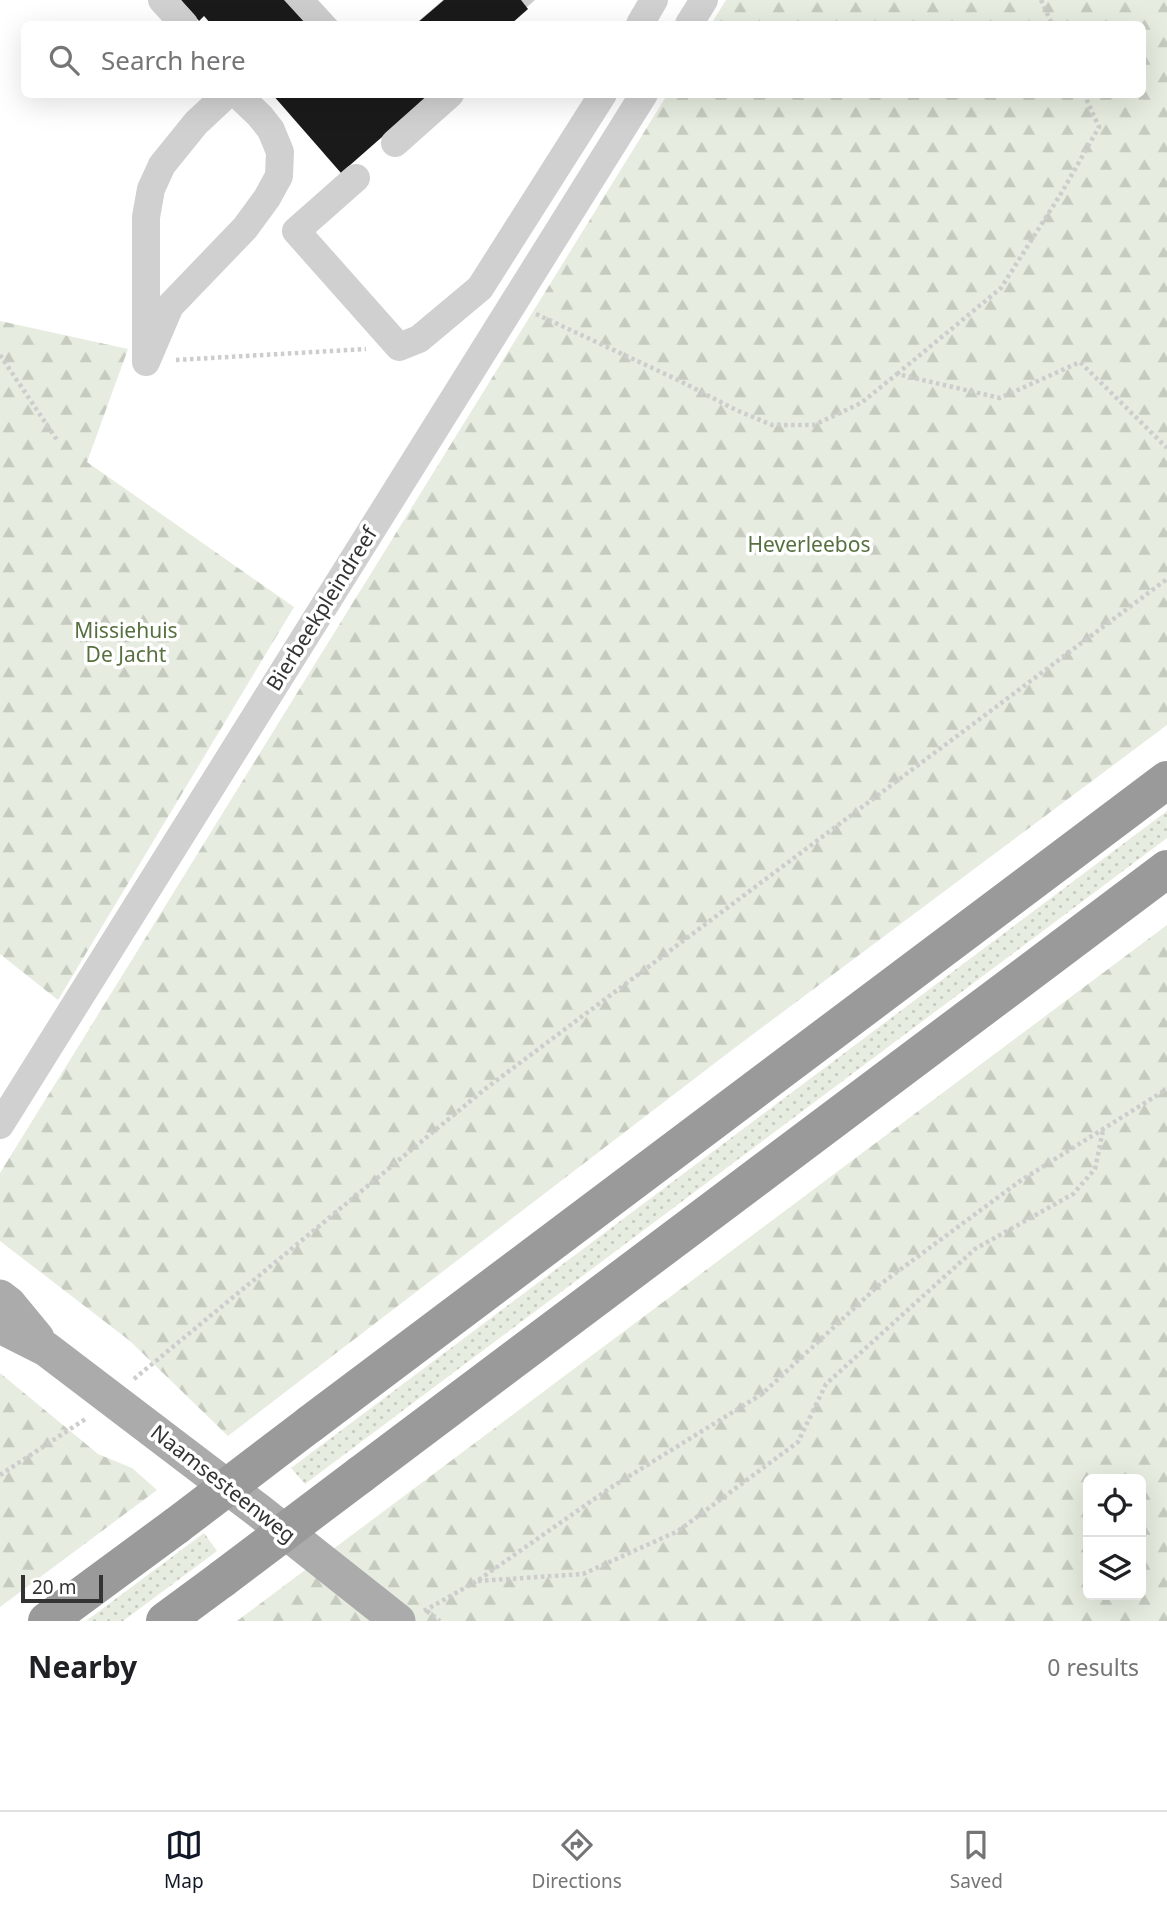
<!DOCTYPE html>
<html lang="en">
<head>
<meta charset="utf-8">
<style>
	:root { --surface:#fff; --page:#f2f2f2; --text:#202124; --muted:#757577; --line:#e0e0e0; --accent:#111827 }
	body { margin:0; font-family:"Noto Sans",sans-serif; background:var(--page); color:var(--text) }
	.controls { position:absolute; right:21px; bottom:21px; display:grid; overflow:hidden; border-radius:10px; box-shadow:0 7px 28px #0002 }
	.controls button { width:63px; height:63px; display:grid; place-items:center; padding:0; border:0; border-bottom:2px solid var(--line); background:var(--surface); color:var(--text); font:35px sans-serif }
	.scale { position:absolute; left:21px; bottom:18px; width:82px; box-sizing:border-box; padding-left:7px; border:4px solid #333; border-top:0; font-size:19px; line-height:24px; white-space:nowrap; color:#333; -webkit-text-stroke:5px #fff; paint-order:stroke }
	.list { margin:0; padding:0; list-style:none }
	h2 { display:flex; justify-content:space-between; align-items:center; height:91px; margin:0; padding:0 28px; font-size:30px }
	h2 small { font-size:23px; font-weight:400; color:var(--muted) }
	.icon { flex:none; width:38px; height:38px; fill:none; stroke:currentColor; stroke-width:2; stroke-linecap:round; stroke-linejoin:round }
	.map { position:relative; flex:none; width:1167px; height:1621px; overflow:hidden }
	.search { position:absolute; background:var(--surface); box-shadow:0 7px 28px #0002; left:21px; right:21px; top:21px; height:77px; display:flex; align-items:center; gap:18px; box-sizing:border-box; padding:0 24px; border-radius:10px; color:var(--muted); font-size:26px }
	.sheet { height:189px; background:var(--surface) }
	nav { display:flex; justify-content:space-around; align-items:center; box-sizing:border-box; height:98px; border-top:2px solid var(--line); background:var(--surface); font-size:19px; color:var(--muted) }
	nav a { display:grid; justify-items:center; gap:4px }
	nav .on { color:var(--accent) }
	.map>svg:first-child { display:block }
</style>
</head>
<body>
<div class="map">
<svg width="1167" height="1621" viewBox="0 0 1167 1621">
	<defs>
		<pattern id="grass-dots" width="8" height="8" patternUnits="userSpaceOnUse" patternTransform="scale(1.75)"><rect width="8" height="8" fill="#e6ecdf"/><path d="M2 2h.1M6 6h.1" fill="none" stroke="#c6cbc0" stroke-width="1.8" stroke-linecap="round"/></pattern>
		<pattern id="forest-firs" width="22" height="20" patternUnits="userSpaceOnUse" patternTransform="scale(1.75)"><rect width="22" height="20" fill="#e6ecdf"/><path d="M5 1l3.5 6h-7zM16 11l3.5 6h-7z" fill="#c6cbc0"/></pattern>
	</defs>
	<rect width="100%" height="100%" fill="#fff"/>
	<!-- grass -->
	<g fill="url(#grass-dots)">
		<polygon points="1167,811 1167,838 305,1484 291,1468"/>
		<polygon points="204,1533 217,1551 123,1621 86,1621"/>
	</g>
	<!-- forest -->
	<g fill="url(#forest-firs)" fill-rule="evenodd">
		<polygon points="726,0 1167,0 1167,725 732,1050 228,1436 130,1341 0,1241 0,1173 667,95 1142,94 1142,24 711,24"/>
		<polygon points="0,321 128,349 87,462 294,607 58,1000 0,954"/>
		<path d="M1167 925V1621H237ZM1088 1479H1141V1595H1088Z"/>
		<polygon points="0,1373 98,1454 132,1468 157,1490 0,1607"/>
	</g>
	<!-- shadow -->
	<g fill="#0003">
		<polygon points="183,0 318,0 340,24 213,24 204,14"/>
		<polygon points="443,0 535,0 508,24 415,24"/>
	</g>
	<!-- building -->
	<g fill="#1a1a1a">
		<polygon points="181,0 284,0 306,24 211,24 204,16 199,21"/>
		<polygon points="444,0 521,0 528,9 511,24 416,24"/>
		<polygon points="272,94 431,94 341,173"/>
	</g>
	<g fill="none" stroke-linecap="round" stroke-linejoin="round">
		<!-- path -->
		<g stroke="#cdcdcd" stroke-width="4.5" stroke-dasharray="3.5 3.5" stroke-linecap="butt">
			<polyline points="1041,0 1052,24"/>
			<polyline points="536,314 676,379 736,410 772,425 814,425 861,403 897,374 1000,398 1080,362 1167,448"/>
			<polyline points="0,355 57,440"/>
			<polyline points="176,360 366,349"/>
			<polyline points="897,374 1001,288 1062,192 1099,127 1084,94"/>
			<polyline points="134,1379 485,1089 1167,579"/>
			<polyline points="0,1475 87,1418"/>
			<polyline points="478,1581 583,1574 678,1531 798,1442 826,1384 975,1249 1073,1194 1095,1169 1103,1130"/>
			<polyline points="424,1611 477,1581 610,1488 762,1394 878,1286 1020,1181 1167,1089"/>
			<polyline points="427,1611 440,1621"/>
		</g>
		<!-- minor -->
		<g stroke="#d0d0d0" stroke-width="28">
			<polyline points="162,0 184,24"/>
			<polyline points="640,24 654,0"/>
			<polyline points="689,24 704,0"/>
			<polyline points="227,94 196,123 162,165 151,189 146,217 146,362 170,306 245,228 267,198 279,176 280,152 271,130 260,116 237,94"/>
			<polyline points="395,143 450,94"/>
			<polyline points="356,178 296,231 399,347 419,339 480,288 603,94"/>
			<polyline points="0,1125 644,94"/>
		</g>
		<!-- major -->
		<g stroke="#ababab" stroke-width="35">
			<polyline points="0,1297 9,1304 37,1338"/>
			<polyline points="0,1326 46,1349 259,1511 398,1621"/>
		</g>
		<!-- highway -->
		<g stroke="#9a9a9a" stroke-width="38">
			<polyline points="310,1424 1167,780"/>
			<polyline points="360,1475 1167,869"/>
			<polyline points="47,1621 176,1526"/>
			<polyline points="165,1621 222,1579"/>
		</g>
		<!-- highway-bridge -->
		<g stroke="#9a9a9a" stroke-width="38">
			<polyline points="176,1526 310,1424"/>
			<polyline points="222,1579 360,1475"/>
		</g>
	</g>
	<g text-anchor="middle" stroke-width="7" stroke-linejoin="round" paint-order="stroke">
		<!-- park labels -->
		<g font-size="21" fill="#56703f" stroke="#fff">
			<text x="809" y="552">Heverleebos</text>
			<text x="126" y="638">Missiehuis<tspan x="126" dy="24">De Jacht</tspan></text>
		</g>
		<!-- street labels -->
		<g font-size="21" fill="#333" stroke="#fff">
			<text transform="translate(322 609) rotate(-58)" y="7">Bierbeekpleindreef</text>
			<text transform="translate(223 1484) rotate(38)" y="7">Naamsesteenweg</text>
		</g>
	</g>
</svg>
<div class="controls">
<button><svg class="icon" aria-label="locate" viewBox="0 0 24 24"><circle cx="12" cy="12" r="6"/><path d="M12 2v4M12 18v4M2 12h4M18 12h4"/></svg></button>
<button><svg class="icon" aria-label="layers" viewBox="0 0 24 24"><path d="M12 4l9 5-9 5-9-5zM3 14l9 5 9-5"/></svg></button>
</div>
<div class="scale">20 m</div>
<div class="search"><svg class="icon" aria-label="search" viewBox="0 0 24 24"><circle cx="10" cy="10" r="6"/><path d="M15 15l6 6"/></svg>Search here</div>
</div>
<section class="sheet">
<h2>Nearby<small>0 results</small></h2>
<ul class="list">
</ul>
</section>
<nav>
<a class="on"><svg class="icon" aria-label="map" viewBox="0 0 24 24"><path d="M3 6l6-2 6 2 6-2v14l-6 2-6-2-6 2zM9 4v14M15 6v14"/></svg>Map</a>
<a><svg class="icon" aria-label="directions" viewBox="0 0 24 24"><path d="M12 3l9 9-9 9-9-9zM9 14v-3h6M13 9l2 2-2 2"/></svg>Directions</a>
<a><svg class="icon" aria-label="saved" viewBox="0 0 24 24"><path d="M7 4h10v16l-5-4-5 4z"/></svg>Saved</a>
</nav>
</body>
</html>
